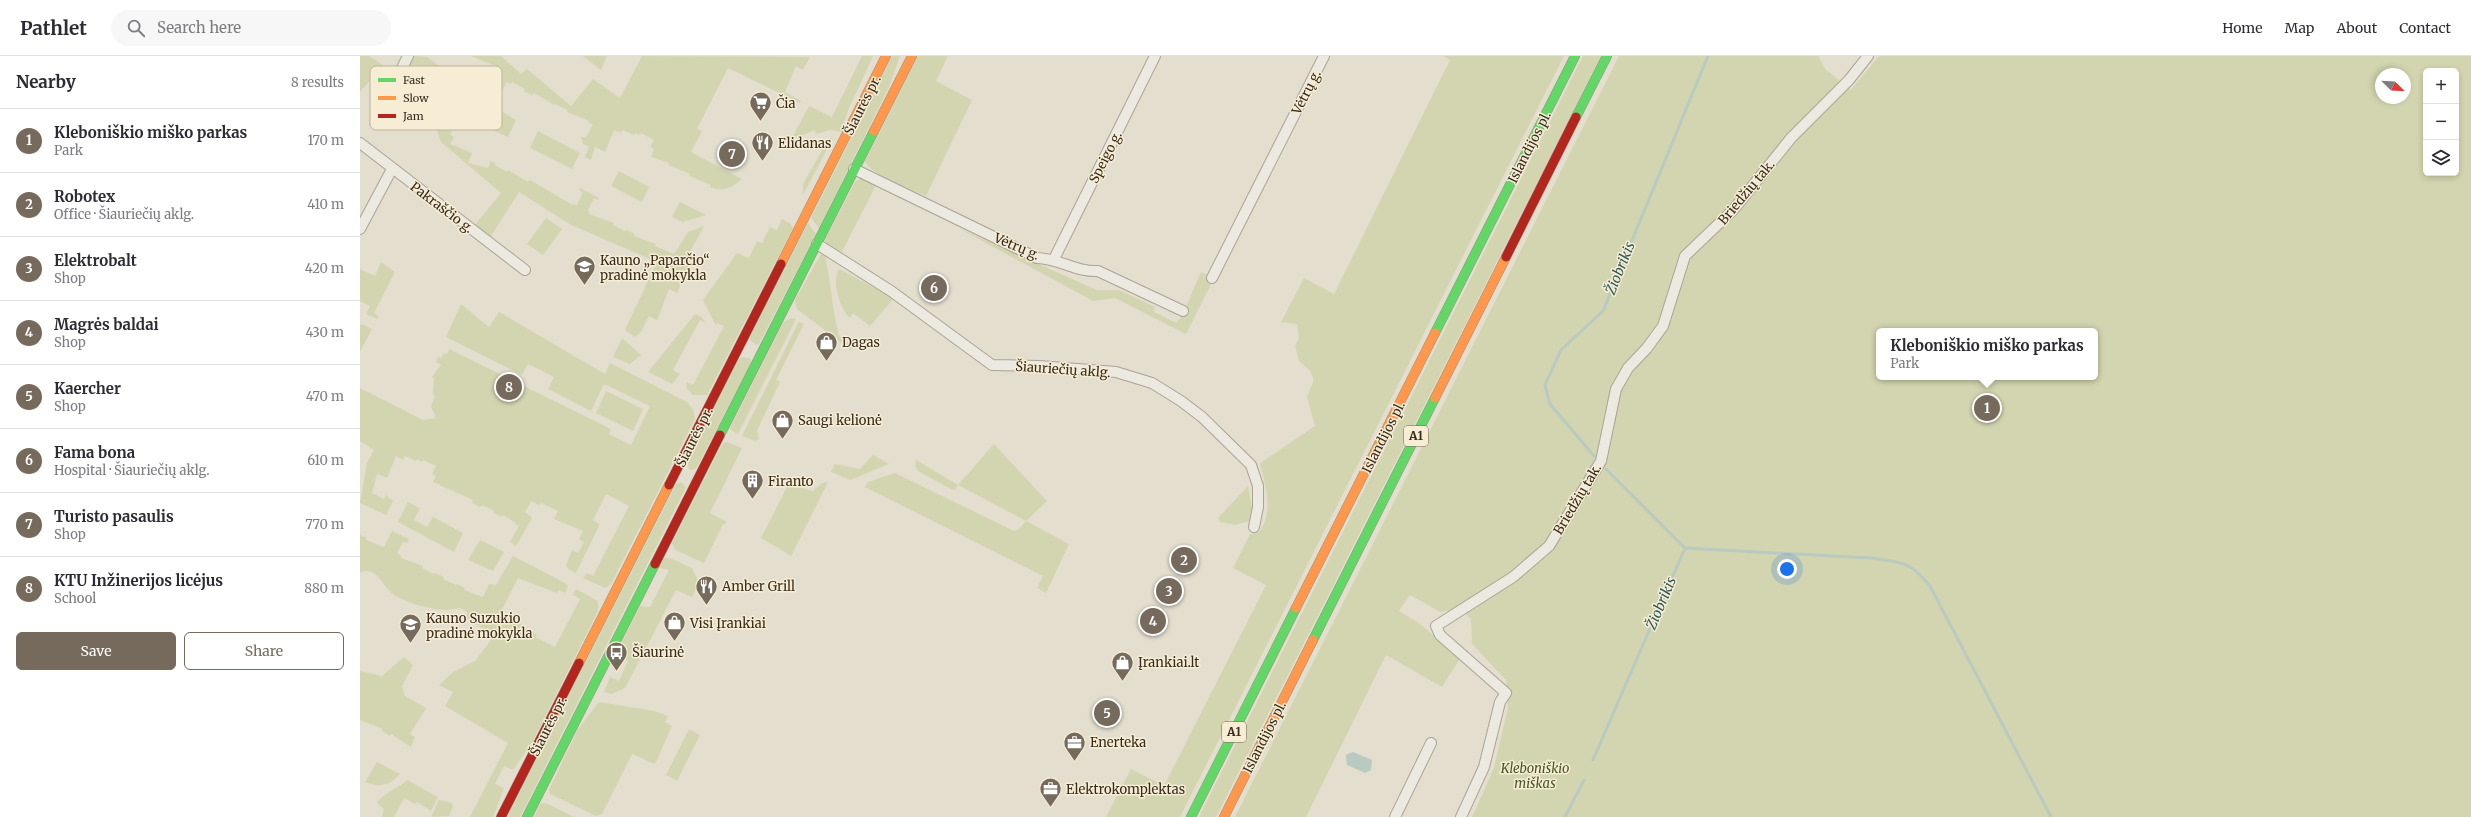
<!DOCTYPE html>
<html lang="en">
<head>
<meta charset="utf-8">
<style>
	:root { --surface:#fff; --page:#f7f7f7; --text:#2b2b33; --muted:#7c7c81; --line:#e1e1e2; --accent:#756a5c }
	body { margin:0; font-family:Merriweather,serif; background:var(--page); color:var(--text) }
	.controls { position:absolute; right:12px; top:12px; display:grid; overflow:hidden; border-radius:6px; box-shadow:0 2px 6px #0003 }
	.controls button { width:36px; height:36px; display:grid; place-items:center; padding:0; border:0; border-bottom:1px solid var(--line); background:var(--surface); color:var(--text); font:20px sans-serif }
	.compass { position:absolute; left:2015px; top:12px; width:36px; height:36px; border-radius:50%; background:var(--surface); box-shadow:0 2px 6px #0003; rotate:114deg }
	.you { position:absolute; left:1427px; top:513px; width:14px; height:14px; margin:-10px; border:3px solid #fff; border-radius:50%; background:#1a73e8; box-shadow:0 0 0 6px #1a73e833 }
	.badge { display:grid; place-items:center; width:26px; height:26px; border-radius:50%; background:var(--accent); color:#fff; font-size:13px; font-weight:700 }
	.pin { position:absolute; translate:-50% -50%; border:2px solid #fff; box-shadow:0 1px 4px #0006 }
	.popup { position:absolute; left:1516px; top:272px; width:222px; height:52px; box-sizing:border-box; display:grid; place-content:center; border-radius:6px; background:var(--surface); filter:drop-shadow(0 1px 3px #0005); font-size:13px; white-space:nowrap; color:var(--muted) }
	.popup b { font-size:15px; color:var(--text) }
	.popup::after { content:''; position:absolute; left:50%; top:100%; margin-left:-8px; border:8px solid transparent; border-top-color:var(--surface) }
	.list { margin:0; padding:0; list-style:none }
	h2 { display:flex; justify-content:space-between; align-items:center; height:52px; margin:0; padding:0 16px; font-size:17px }
	h2 small { font-size:13px; font-weight:400; color:var(--muted) }
	.list li { display:grid; grid-template-columns:26px 1fr auto; gap:12px; align-items:center; box-sizing:border-box; height:64px; padding:0 16px; border-top:1px solid var(--line) }
	.list b { display:block; font-size:15px; white-space:nowrap }
	.list p { margin:0; font-size:13px; white-space:nowrap; color:var(--muted) }
	.list em { font-size:13px; font-style:normal; color:var(--muted) }
	.actions { display:flex; gap:8px; padding:12px 16px }
	.actions a { flex:1; padding:9px 0; border:1px solid var(--accent); border-radius:6px; text-align:center; font-size:14px; color:var(--accent) }
	.actions .main { background:var(--accent); color:#fff }
	.icon { flex:none; width:22px; height:22px; fill:none; stroke:currentColor; stroke-width:2; stroke-linecap:round; stroke-linejoin:round }
	.map { position:relative; flex:none; width:2111px; height:761px; overflow:hidden }
	header { display:flex; align-items:center; gap:24px; box-sizing:border-box; height:56px; padding:0 20px; background:var(--surface); border-bottom:1px solid var(--line) }
	header strong { font-size:19px }
	nav { display:flex; gap:22px; margin-inline-start:auto; font-size:14px }
	.search { width:280px; height:36px; background:var(--page); display:flex; align-items:center; gap:10px; box-sizing:border-box; padding:0 14px; border-radius:22px; color:var(--muted); font-size:15px }
	main { display:flex }
	aside { flex:1; background:var(--surface) }
	.map>svg:first-child { display:block }
</style>
</head>
<body>
<header>
<strong>Pathlet</strong>
<div class="search"><svg class="icon" aria-label="search" viewBox="0 0 24 24"><circle cx="10" cy="10" r="6"/><path d="M15 15l6 6"/></svg>Search here</div>
<nav><a>Home</a><a>Map</a><a>About</a><a>Contact</a></nav>
</header>
<main>
<aside>
<h2>Nearby<small>8 results</small></h2>
<ul class="list">
<li><span class="badge">1</span><div><b>Kleboniškio miško parkas</b><p>Park</p></div><em>170 m</em></li>
<li><span class="badge">2</span><div><b>Robotex</b><p>Office · Šiauriečių aklg.</p></div><em>410 m</em></li>
<li><span class="badge">3</span><div><b>Elektrobalt</b><p>Shop</p></div><em>420 m</em></li>
<li><span class="badge">4</span><div><b>Magrės baldai</b><p>Shop</p></div><em>430 m</em></li>
<li><span class="badge">5</span><div><b>Kaercher</b><p>Shop</p></div><em>470 m</em></li>
<li><span class="badge">6</span><div><b>Fama bona</b><p>Hospital · Šiauriečių aklg.</p></div><em>610 m</em></li>
<li><span class="badge">7</span><div><b>Turisto pasaulis</b><p>Shop</p></div><em>770 m</em></li>
<li><span class="badge">8</span><div><b>KTU Inžinerijos licėjus</b><p>School</p></div><em>880 m</em></li>
</ul>
<div class="actions"><a class="main">Save</a><a>Share</a></div>
</aside>
<div class="map">
<svg width="2111" height="761" viewBox="0 0 2111 761">
	<rect width="100%" height="100%" fill="#e4dece"/>
	<!-- green -->
	<g fill="#d3d5b0" fill-rule="evenodd">
		<polygon points="0,0 9,0 23,9 0,36"/>
		<polygon points="52,0 67,1 122,42 124,47 122,53 110,47 107,51 100,48 94,61 96,62 93,67 95,68 90,79 94,81 90,88 112,97 108,107 128,112 131,105 135,107 135,109 147,116 148,114 168,126 170,124 211,148 217,149 223,136 219,134 220,132 239,142 238,144 234,142 228,154 231,159 254,167 253,169 265,175 266,174 275,178 274,180 296,188 295,190 314,198 328,176 344,170 329,198 330,206 317,237 309,233 297,264 289,260 281,276 275,281 265,274 297,206 211,169 159,136 130,182 114,170 141,137 81,86 73,64 87,32 52,14 48,10"/>
		<path d="M111 0H141L161 18 167 13 211 50 233 23 260 42 282 0 450 1 443 14 436 10 425 36 441 45 440 47 368 12 337 73 342 75 331 96 382 123C372 132 362 136 350 131L351 129 329 120 330 118 308 109 309 107 291 101 294 93 290 91 294 84 281 77 280 79 275 77 274 79 263 74 261 77 254 74 245 96 235 91 231 104 225 101 229 91 223 88 221 81H226L233 69 228 66 229 65 207 56V54L195 48 194 49 174 37 172 39 164 35 165 33 152 26 151 28 147 26 139 40 129 35 135 20 131 18 135 10Z"/>
		<polygon points="223,0 247,0 241,14"/>
		<polygon points="502,0 513,0 489,52 481,76 469,74 456,78 454,74 438,81 433,80 449,50 472,61"/>
		<polygon points="532,0 540,0 529,31 459,172 451,162"/>
		<path d="M558 0H588L576 25 612 44 566 140C551 133 512 120 505 105Z"/>
		<path d="M1083 0H1204L820 761H746L771 713 804 730 906 529 873 512 890 478 900 475C914 456 905 427 900 407L955 370 947 341 954 324 950 315 939 305 935 290 939 282 937 268 921 266 944 222 974 238 1090 4Z"/>
		<polygon points="1223,0 1241,0 856,761 839,761"/>
		<path d="M1259 0H1458L1465 13 1491 34 1519 0H2111V761H1112L1134 712 1148 651 1146 624 1112 588 1111 563C1101 552 1095 553 1080 556L1050 539 1039 555 1056 565 1101 601 1082 631 1026 599 946 761H875ZM2066 15H2096V117H2066ZM2021 18H2045V42H2021ZM1519 275H1735V321H1519Z"/>
		<polygon points="138,53 156,64 148,81 128,72"/>
		<polygon points="178,75 220,97 212,113 170,92"/>
		<polygon points="469,82 473,82 443,139 443,128"/>
		<polygon points="259,115 289,131 282,146 251,130"/>
		<polygon points="500,123 505,123 516,129 482,196 467,189 465,184 495,126"/>
		<polygon points="320,146 346,159 323,166 312,161"/>
		<polygon points="186,162 202,173 183,199 167,188"/>
		<polygon points="422,163 431,168 433,172 347,339 333,339 327,333 326,326 333,329 364,270 357,267 356,270 343,244 377,197 389,202 397,185 402,187 410,171 417,174"/>
		<polygon points="448,167 456,178 399,288 396,289 391,285 390,281"/>
		<polygon points="600,173 737,234 759,234 795,251 794,256 816,267 822,260 841,216 856,223 851,228 826,278 755,242 733,245"/>
		<path d="M461 198 465 199C471 226 472 253 479 280L494 291 491 294 437 253 435 244Z"/>
		<polygon points="21,206 35,216 14,257 18,260 17,263 6,258 10,250 0,245 0,213 15,220"/>
		<path d="M479 213 534 242 510 270 493 257 490 262C480 254 471 224 479 213Z"/>
		<polygon points="101,248 129,271 139,256 245,318 250,307 327,346 333,353 335,363 251,528 245,532 223,522 227,517 233,520 269,450 246,438 233,464 239,468 238,472 216,517 208,513 206,509 212,494 218,497 224,486 219,483 223,475 194,463 198,455 181,447 179,449 171,445 165,456 172,462 156,490 150,486 159,470 155,468 155,466 143,459 142,461 133,457 134,455 122,449 120,451 112,447 113,444 73,426 76,420 72,418 76,410 63,404 62,406 57,403 56,405 45,400 43,404 36,400 27,422 17,418 12,437 24,443 26,439 33,445 26,459 0,447 7,407 14,394 0,385 0,332 63,364 76,362 71,350 75,340 73,339 74,322 72,321 81,309 76,306 78,301 81,302 84,297 87,298 89,293 251,373 249,378 271,389 290,350 244,328 231,355 188,333 194,321 168,308 162,319 86,281"/>
		<polygon points="335,258 340,260 346,267 340,264 313,314 320,318 312,328 288,316"/>
		<polygon points="431,262 436,263 378,378 372,375 370,372 423,267"/>
		<polygon points="439,265 444,268 416,324 420,326 397,375 399,383 395,385 382,380"/>
		<polygon points="1,268 12,273 0,296 0,269"/>
		<polygon points="262,282 281,299 270,308 253,301"/>
		<polygon points="383,301 390,303 391,307 337,411 333,414 329,413 327,405 379,303"/>
		<polygon points="246,335 283,353 273,375 236,357"/>
		<polygon points="367,386 382,392 350,457 367,466 365,468 363,468 344,507 315,494 312,487 363,387"/>
		<polygon points="634,388 687,445 666,465 709,488 686,537 677,532 683,520 505,431 508,426 535,417 654,475 659,473 666,465 598,429 595,434 591,433 558,415 555,410 556,404 598,429"/>
		<polygon points="513,399 529,408 490,424 471,416 475,408 500,413"/>
		<path d="M425 420C435 427 440 433 453 435L462 427 468 426 431 500 401 482 427 431 425 429 426 426 422 422Z"/>
		<polygon points="321,426 326,431 160,761 147,761 316,428"/>
		<polygon points="888,430 893,457 889,465 875,469 860,466 858,462"/>
		<polygon points="48,446 60,452 54,464 67,471 73,461 103,477 94,496 38,466"/>
		<path d="M32 475 49 483 47 487 43 486 37 497 41 500V502L63 510 62 512 74 518 75 517 84 521 83 523 96 529 97 528 105 532 104 534 123 541 129 528 136 529 153 500 205 527 208 530 205 537 199 534 197 537 158 522 141 556 177 579 175 581 195 591 220 543 213 539 216 533 238 545V555L173 685 153 714 144 710 135 728 144 732 133 761H110L148 687 85 650 93 636 79 629 93 616 115 605 131 584C125 572 115 568 105 560L108 557 100 552C81 557 54 550 36 540 21 532 21 511 0 516V479L6 482V484L24 491Z"/>
		<polygon points="120,484 144,496 133,515 108,504"/>
		<polygon points="304,502 310,502 332,512 339,527 332,541 316,534 265,632 252,638 244,636 250,621 259,625 268,605 259,600 259,592 280,550 290,551 309,514 299,512"/>
		<polygon points="44,601 53,609 42,630 45,640 66,652 50,678 55,681 51,691 31,678 30,680 22,675 23,673 0,664 0,615 22,620"/>
		<polygon points="239,646 294,655 308,660 305,666 312,670 295,708 272,698 242,758 236,760 190,738 189,734 218,673"/>
		<polygon points="329,673 340,679 317,725 306,719"/>
		<path d="M17 706 40 718C28 730 21 732 5 726Z"/>
		<path d="M47 724 78 741 71 755 57 746 55 748 44 742 34 761H22L24 753 17 747C23 737 39 732 47 724Z"/>
		<polygon points="79,744 91,747 93,750 89,760 71,761"/>
		<polygon points="184,747 188,748 214,761 174,761 180,748"/>
	</g>
	<!-- water -->
	<polygon fill="#b9cac0" points="993,696 1012,704 1011,714 1005,717 987,709 986,699"/>
	<g fill="none" stroke-linecap="round" stroke-linejoin="round">
		<!-- stream -->
		<g stroke="#b9cac0" stroke-width="3">
			<polyline points="1234,400 1190,348 1185,329 1201,294 1243,255 1348,0"/>
			<polyline points="1246,413 1325,492"/>
			<path d="M1325 492 1510 502C1540 506 1549 504 1570 530L1691 761"/>
			<polyline points="1233,704 1325,492"/>
			<polyline points="1205,761 1224,724"/>
		</g>
		<defs>
			<g id="street">
				<polyline points="41,14 48,0"/>
				<polyline points="0,87 165,214"/>
				<path d="M494 113 677 202C701 203 715 216 738 215L823 255"/>
				<polyline points="0,173 32,113"/>
				<polyline points="457,188 531,235 632,309 679,310 756,316 792,327 821,345 842,361 891,409 898,430 898,451 894,471"/>
				<polyline points="694,203 795,0"/>
				<polyline points="852,222 964,0"/>
				<polyline points="1035,761 1071,687"/>
				<polyline points="1101,761 1124,711 1140,646 1146,637 1080,579 1076,570 1153,521 1189,490 1241,405 1256,333 1268,312 1287,292 1303,270 1325,200 1374,153 1431,82 1489,24 1508,0"/>
			</g>
			<g id="fast">
				<polyline points="1216,61 1247,0"/>
				<polyline points="1075,277 1215,0"/>
				<polyline points="360,379 514,75"/>
				<polyline points="953,584 1075,342"/>
				<polyline points="167,761 295,508"/>
				<polyline points="831,761 936,552"/>
			</g>
			<g id="slow">
				<polyline points="514,75 552,0"/>
				<polyline points="421,208 526,0"/>
				<polyline points="1075,342 1146,201"/>
				<polyline points="936,552 1075,277"/>
				<polyline points="219,607 309,429"/>
				<polyline points="864,761 953,584"/>
			</g>
			<g id="jam">
				<polyline points="1146,201 1216,61"/>
				<polyline points="309,429 421,208"/>
				<polyline points="295,508 360,379"/>
				<polyline points="141,761 219,607"/>
			</g>
		</defs>
		<!-- street casing -->
		<use href="#street" stroke="#aaa396" stroke-width="12"/>
		<!-- fast casing -->
		<use href="#fast" stroke="#999386" stroke-width="10"/>
		<!-- slow casing -->
		<use href="#slow" stroke="#999386" stroke-width="10"/>
		<!-- jam casing -->
		<use href="#jam" stroke="#999386" stroke-width="10"/>
		<!-- street -->
		<use href="#street" stroke="#ece9e0" stroke-width="10"/>
		<!-- fast -->
		<use href="#fast" stroke="#63d668" stroke-width="9"/>
		<!-- slow -->
		<use href="#slow" stroke="#ff974d" stroke-width="9"/>
		<!-- jam -->
		<use href="#jam" stroke="#b3261e" stroke-width="9"/>
	</g>
	<!-- icons -->
	<defs>
		<symbol id="supermarket-pin" viewBox="-11 -11 22 30"><path d="M0 17L-7.5 6A9.5 9.5 0 1 1 7.5 6Z" fill="#756a5c" stroke="#f6edd4"/><path d="M-6-5.5h2.5l.6 2H6L4.5 2H-2.5L-4.4-4H-6ZM-1.5 3.2a1.3 1.3 0 1 0 .1 0ZM3 3.2a1.3 1.3 0 1 0 .1 0Z" fill="#fff"/></symbol>
		<symbol id="restaurant-pin" viewBox="-11 -11 22 30"><path d="M0 17L-7.5 6A9.5 9.5 0 1 1 7.5 6Z" fill="#756a5c" stroke="#f6edd4"/><path d="M-5-6h1v4h1v-4h1v4h1v-4h1v5L-1.5 .5V6h-2V.5L-5-1ZM5-6V6H3V1.5H1.5Q1.5-4 5-6Z" fill="#fff"/></symbol>
		<symbol id="school-pin" viewBox="-11 -11 22 30"><path d="M0 17L-7.5 6A9.5 9.5 0 1 1 7.5 6Z" fill="#756a5c" stroke="#f6edd4"/><path d="M0-5L7-2L0 1L-7-2ZM-4 1L0 2.5L4 1V4Q0 6-4 4Z" fill="#fff"/></symbol>
		<symbol id="shop-pin" viewBox="-11 -11 22 30"><path d="M0 17L-7.5 6A9.5 9.5 0 1 1 7.5 6Z" fill="#756a5c" stroke="#f6edd4"/><path d="M-5-2.5h2.3a2.7 3.5 0 0 1 5.4 0H5L5.5 6h-11ZM-1.5-2.5h3a1.5 2.3 0 0 0-3 0Z" fill="#fff"/></symbol>
		<symbol id="building-pin" viewBox="-11 -11 22 30"><path d="M0 17L-7.5 6A9.5 9.5 0 1 1 7.5 6Z" fill="#756a5c" stroke="#f6edd4"/><path d="M-4-6H4V6H1V3H-1V6H-4ZM-2.5-4.3h1.7v1.8h-1.7ZM.8-4.3h1.7v1.8H.8ZM-2.5-1h1.7V.8h-1.7ZM.8-1h1.7V.8H.8Z" fill="#fff"/></symbol>
		<symbol id="bus-pin" viewBox="-11 -11 22 30"><path d="M0 17L-7.5 6A9.5 9.5 0 1 1 7.5 6Z" fill="#756a5c" stroke="#f6edd4"/><path d="M-5-6H5V4H4V6H2V4H-2V6H-4V4H-5ZM-3.5-4V0h7V-4ZM-3.5 1.2v1.5H-2V1.2ZM2 1.2v1.5H3.5V1.2Z" fill="#fff"/></symbol>
		<symbol id="office-pin" viewBox="-11 -11 22 30"><path d="M0 17L-7.5 6A9.5 9.5 0 1 1 7.5 6Z" fill="#756a5c" stroke="#f6edd4"/><path d="M-6-3h4V-5.5h4V-3h4V5H-6ZM-1-4.5V-3h2v-1.5ZM-6 0V1H6V0Z" fill="#fff"/></symbol>
	</defs>
	<g fill-rule="evenodd">
		<use href="#supermarket-pin" x="388" y="34" width="25" height="34"/>
		<use href="#restaurant-pin" x="390" y="74" width="25" height="34"/>
		<use href="#school-pin" x="212" y="198" width="25" height="34"/>
		<use href="#shop-pin" x="454" y="274" width="25" height="34"/>
		<use href="#shop-pin" x="410" y="352" width="25" height="34"/>
		<use href="#building-pin" x="380" y="412" width="25" height="34"/>
		<use href="#restaurant-pin" x="334" y="518" width="25" height="34"/>
		<use href="#shop-pin" x="302" y="554" width="25" height="34"/>
		<use href="#school-pin" x="38" y="556" width="25" height="34"/>
		<use href="#bus-pin" x="244" y="584" width="25" height="34"/>
		<use href="#shop-pin" x="750" y="594" width="25" height="34"/>
		<use href="#office-pin" x="702" y="674" width="25" height="34"/>
		<use href="#office-pin" x="678" y="720" width="25" height="34"/>
	</g>
	<g text-anchor="middle" stroke-width="3" stroke-linejoin="round" paint-order="stroke">
		<!-- shield labels -->
		<g fill="#f6edd4" stroke="#726655" stroke-width="1">
			<rect x="1044" y="370" width="24" height="20" rx="3"/>
			<rect x="862" y="666" width="24" height="20" rx="3"/>
		</g>
		<g font-size="12" font-weight="bold" fill="#392c1e">
			<text x="1056" y="384">A1</text>
			<text x="874" y="680">A1</text>
		</g>
		<!-- street labels -->
		<g font-size="13" fill="#392c1e" stroke="#f6edd4">
			<text transform="translate(946 36) rotate(-63)" y="5">Vėtrų g.</text>
			<text transform="translate(502 49) rotate(-63)" y="5">Šiaurės pr.</text>
			<text transform="translate(1169 91) rotate(-63)" y="5">Islandijos pl.</text>
			<text transform="translate(745 101) rotate(-63)" y="5">Speigo g.</text>
			<text transform="translate(1386 136) rotate(-50)" y="5">Briedžių tak.</text>
			<text transform="translate(82 151) rotate(37)" y="5">Pakraščio g.</text>
			<text transform="translate(657 190) rotate(23)" y="5">Vėtrų g.</text>
			<text transform="translate(703 313) rotate(4)" y="5">Šiauriečių aklg.</text>
			<text transform="translate(334 381) rotate(-63)" y="5">Šiaurės pr.</text>
			<text transform="translate(1023 381) rotate(-63)" y="5">Islandijos pl.</text>
			<text transform="translate(1217 443) rotate(-59)" y="5">Briedžių tak.</text>
			<text transform="translate(188 670) rotate(-63)" y="5">Šiaurės pr.</text>
			<text transform="translate(904 681) rotate(-63)" y="5">Islandijos pl.</text>
		</g>
		<!-- poi labels -->
		<g font-size="13" fill="#392c1e" stroke="#f6edd4" text-anchor="start">
			<text x="416" y="52">Čia</text>
			<text x="418" y="92">Elidanas</text>
			<text x="240" y="209">Kauno „Paparčio“<tspan x="240" dy="15">pradinė mokykla</tspan></text>
			<text x="482" y="291">Dagas</text>
			<text x="438" y="369">Saugi kelionė</text>
			<text x="408" y="430">Firanto</text>
			<text x="362" y="535">Amber Grill</text>
			<text x="66" y="567">Kauno Suzukio<tspan x="66" dy="15">pradinė mokykla</tspan></text>
			<text x="330" y="572">Visi Įrankiai</text>
			<text x="272" y="601">Šiaurinė</text>
			<text x="778" y="611">Įrankiai.lt</text>
			<text x="730" y="691">Enerteka</text>
			<text x="706" y="738">Elektrokomplektas</text>
		</g>
		<!-- park labels -->
		<g font-size="13" font-style="italic" fill="#485625" stroke="#f6edd4">
			<text x="1175" y="717">Kleboniškio<tspan x="1175" dy="15">miškas</tspan></text>
		</g>
		<!-- water labels -->
		<g font-size="14" font-style="italic" fill="#2e5958" stroke="#f6edd4">
			<text transform="translate(1260 212) rotate(-68)" y="5">Žiobrikis</text>
			<text transform="translate(1301 547) rotate(-67)" y="5">Žiobrikis</text>
		</g>
	</g>
	<!-- legend -->
	<rect x="10" y="10" width="132" height="64" rx="6" fill="#f6edd4" stroke="#bdb39d" stroke-width="1"/>
	<rect x="18" y="22" width="18" height="4" fill="#63d668"/>
	<rect x="18" y="40" width="18" height="4" fill="#ff974d"/>
	<rect x="18" y="58" width="18" height="4" fill="#b3261e"/>
	<g font-size="11" fill="#392c1e">
		<text x="43" y="28">Fast</text>
		<text x="43" y="46">Slow</text>
		<text x="43" y="64">Jam</text>
	</g>
</svg>
<div class="controls">
<button>+</button>
<button>−</button>
<button><svg class="icon" aria-label="layers" viewBox="0 0 24 24"><path d="M12 4l9 5-9 5-9-5zM3 14l9 5 9-5"/></svg></button>
</div>
<svg class="compass" viewBox="-18 -18 36 36"><path d="M0-13l5 13h-10z" fill="#e53935"/><path d="M0 13l5-13h-10z" fill="#7c7c81"/></svg>
<div class="you"></div>
<div class="pin badge" style="left:1627px;top:352px">1</div>
<div class="popup"><b>Kleboniškio miško parkas</b>Park</div>
<div class="pin badge" style="left:824px;top:504px">2</div>
<div class="pin badge" style="left:809px;top:535px">3</div>
<div class="pin badge" style="left:793px;top:565px">4</div>
<div class="pin badge" style="left:747px;top:657px">5</div>
<div class="pin badge" style="left:574px;top:232px">6</div>
<div class="pin badge" style="left:372px;top:98px">7</div>
<div class="pin badge" style="left:149px;top:331px">8</div>
</div>
</main>
</body>
</html>
